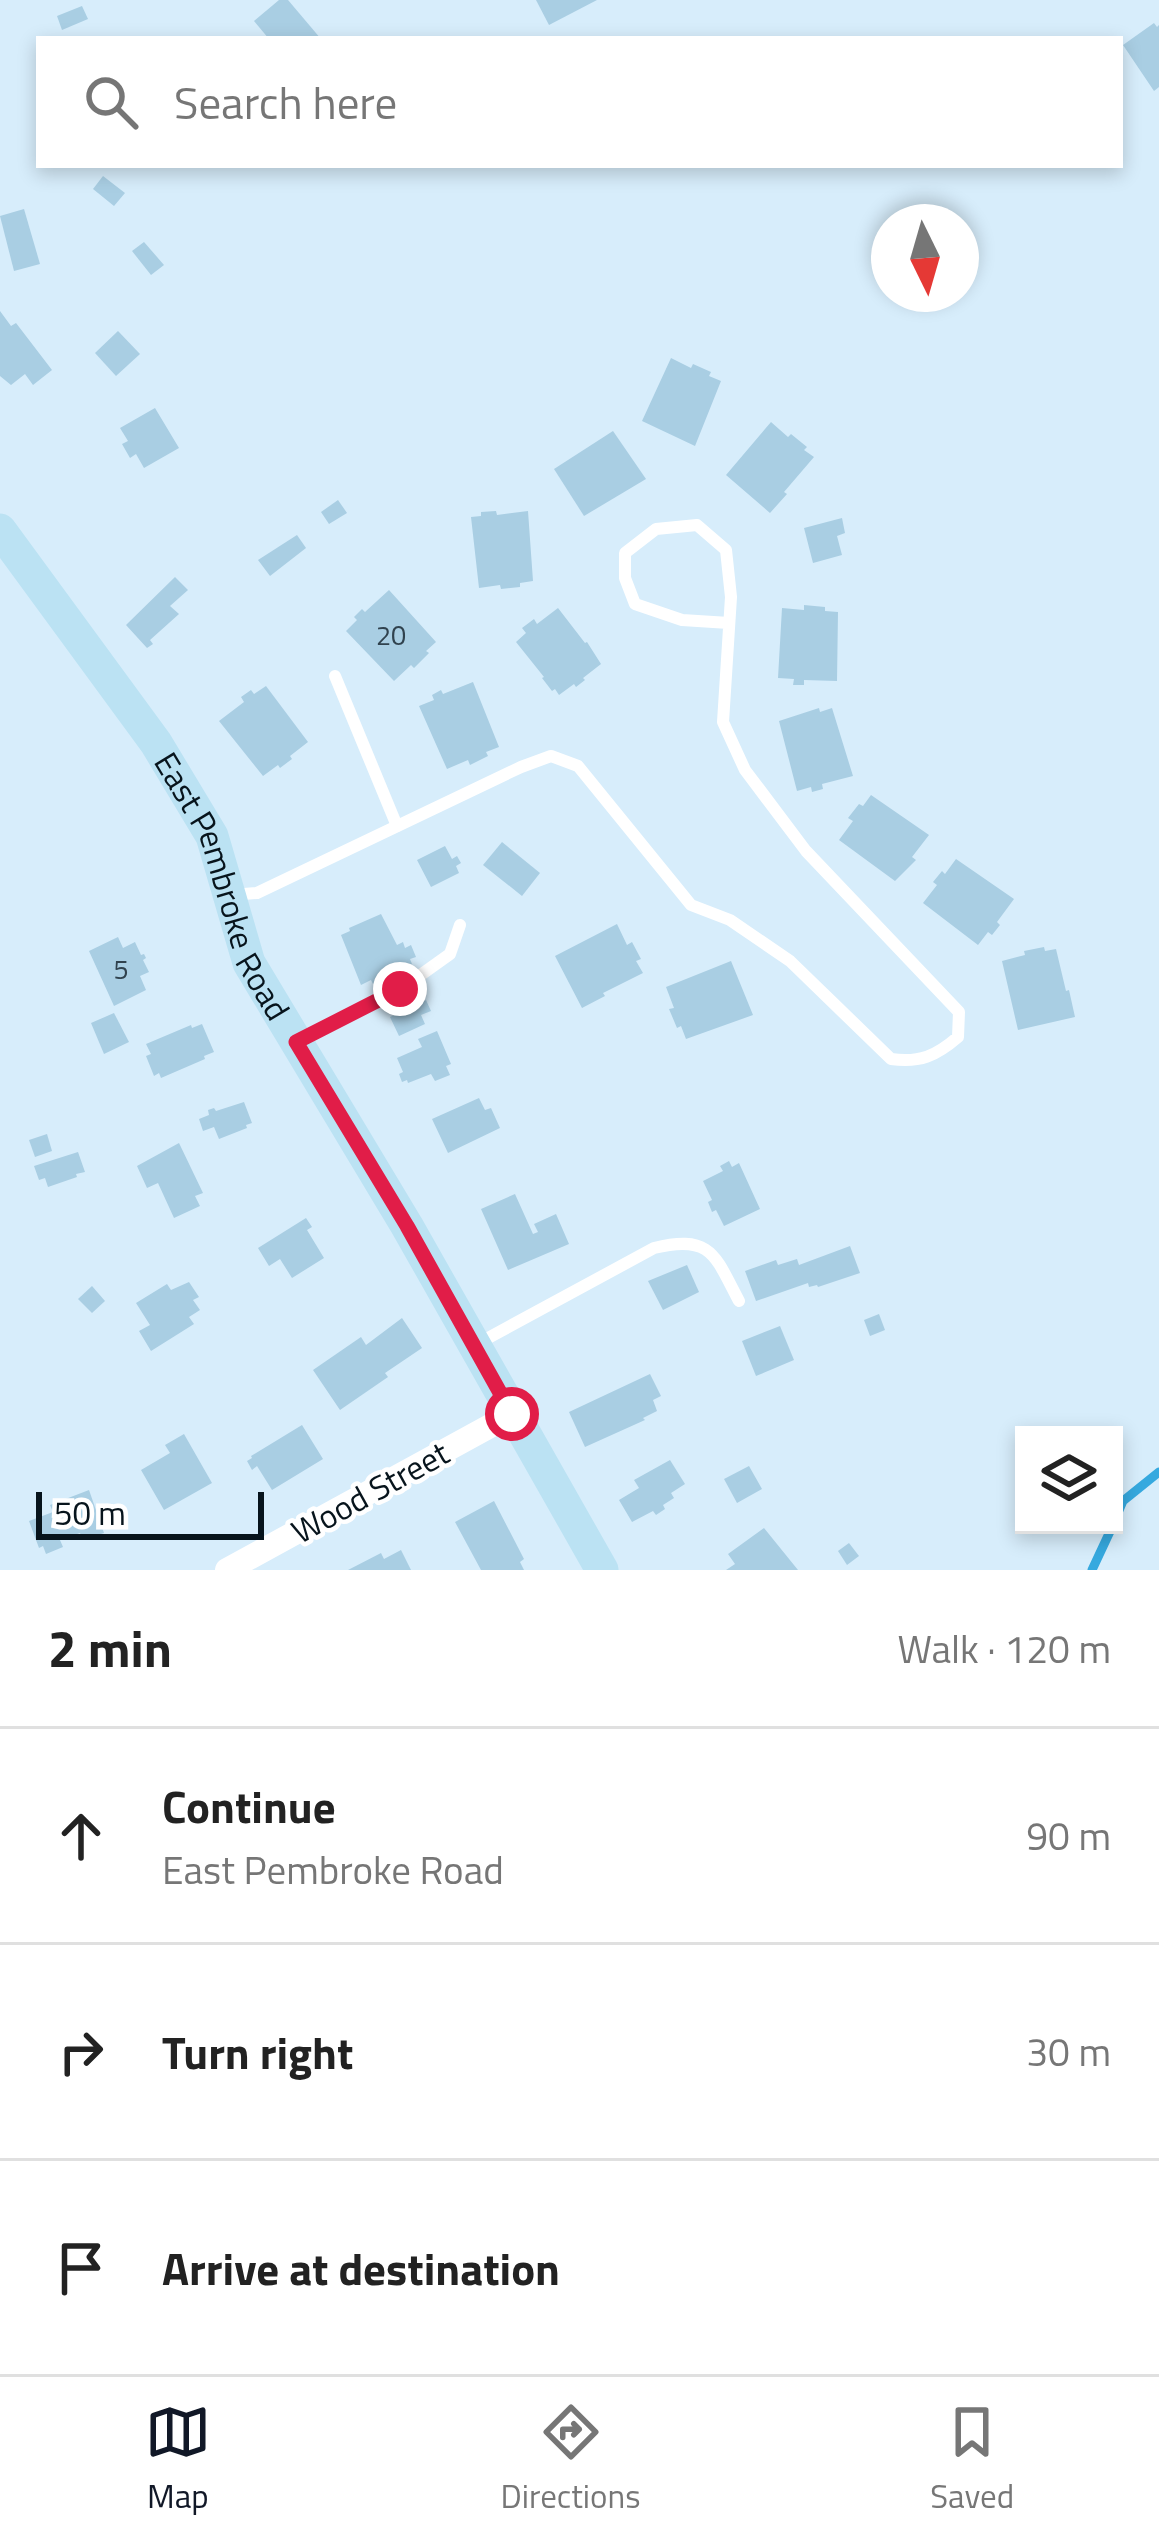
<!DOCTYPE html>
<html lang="en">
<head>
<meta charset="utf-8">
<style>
	:root { --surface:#fff; --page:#f2f2f2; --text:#222; --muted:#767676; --line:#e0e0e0; --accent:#111827 }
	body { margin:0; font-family:"Titillium Web",sans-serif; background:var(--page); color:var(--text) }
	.controls { position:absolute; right:36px; bottom:36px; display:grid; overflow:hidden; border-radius:0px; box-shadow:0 6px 18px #0003 }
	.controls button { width:108px; height:108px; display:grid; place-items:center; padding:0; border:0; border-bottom:3px solid var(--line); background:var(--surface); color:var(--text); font:60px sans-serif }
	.compass { position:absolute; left:871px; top:204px; width:108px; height:108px; border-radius:50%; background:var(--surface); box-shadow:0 6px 18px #0003; rotate:175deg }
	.scale { position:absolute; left:36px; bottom:30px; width:228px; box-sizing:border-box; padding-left:12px; border:6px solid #07141c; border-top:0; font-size:33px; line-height:42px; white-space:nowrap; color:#07141c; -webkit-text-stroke:9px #fff; paint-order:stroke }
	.stop { position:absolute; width:36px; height:36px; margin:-27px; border:9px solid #e11d48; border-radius:50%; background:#fff }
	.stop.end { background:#e11d48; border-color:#fff; box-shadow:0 3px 12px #0008 }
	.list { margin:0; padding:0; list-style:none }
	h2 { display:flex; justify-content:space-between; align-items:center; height:156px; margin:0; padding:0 48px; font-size:51px }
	h2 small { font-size:39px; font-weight:400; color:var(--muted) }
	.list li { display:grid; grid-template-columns:78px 1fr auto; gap:36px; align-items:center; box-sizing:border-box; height:216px; padding:0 48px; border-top:3px solid var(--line) }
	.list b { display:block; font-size:45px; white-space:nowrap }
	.list p { margin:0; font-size:39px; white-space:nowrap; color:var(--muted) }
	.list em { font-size:39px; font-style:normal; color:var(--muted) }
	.icon { flex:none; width:66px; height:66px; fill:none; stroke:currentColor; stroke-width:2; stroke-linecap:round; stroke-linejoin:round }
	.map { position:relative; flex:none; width:1159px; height:1570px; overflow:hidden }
	.search { position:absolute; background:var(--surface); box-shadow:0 6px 18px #0003; left:36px; right:36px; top:36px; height:132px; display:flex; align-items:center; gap:30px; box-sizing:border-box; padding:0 42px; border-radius:0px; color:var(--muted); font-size:45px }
	.sheet { height:804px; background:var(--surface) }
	nav { display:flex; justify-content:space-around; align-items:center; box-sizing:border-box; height:168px; border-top:3px solid var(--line); background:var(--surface); font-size:33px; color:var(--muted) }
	nav a { display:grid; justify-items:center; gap:6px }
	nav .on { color:var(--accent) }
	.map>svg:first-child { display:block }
</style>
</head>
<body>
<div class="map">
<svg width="1159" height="1570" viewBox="0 0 1159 1570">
	<rect width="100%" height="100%" fill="#d7edfb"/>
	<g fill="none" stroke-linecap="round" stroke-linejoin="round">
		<!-- stream -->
		<g stroke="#36a9df" stroke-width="9">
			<polyline points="1114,1522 1123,1501 1159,1472"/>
			<polyline points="1092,1570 1113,1525"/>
		</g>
	</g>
	<!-- building -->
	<g fill="#a9cee3">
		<polygon points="279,0 288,0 321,39 269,39 254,21"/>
		<polygon points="536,0 597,0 549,25"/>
		<polygon points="82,6 88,19 62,30 57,16"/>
		<polygon points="1154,23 1157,27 1159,25 1159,87 1154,91 1123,45"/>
		<polygon points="103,176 125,193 114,206 93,189"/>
		<polygon points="24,209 40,264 14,271 0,216"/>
		<polygon points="144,242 164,265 151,275 132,251"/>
		<polygon points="0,311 11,326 16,323 52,370 33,385 25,374 11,385 0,376"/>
		<polygon points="118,331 140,354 116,376 95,353"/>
		<polygon points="671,358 691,368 693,364 711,372 709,376 721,381 695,446 642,421"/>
		<polygon points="155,408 179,448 144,468 136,454 130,458 122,444 128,441 120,428"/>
		<polygon points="771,422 788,437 791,434 807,447 804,450 814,457 784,492 787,494 770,513 726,475"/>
		<polygon points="613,431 646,479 584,516 554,469"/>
		<polygon points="338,500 347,513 329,524 321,512"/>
		<polygon points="496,511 497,515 528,511 533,581 520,583 520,587 501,589 500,585 479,588 471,517 481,516 481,512"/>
		<polygon points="842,518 845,533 837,536 842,555 813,563 804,528"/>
		<polygon points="297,535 306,548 270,576 258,560"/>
		<polygon points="175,577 188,590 170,606 179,614 150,640 153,644 147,648 126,625"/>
		<polygon points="389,590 436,642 426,651 429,653 414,668 411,665 394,681 346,631 357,620 354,617 362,609 365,612"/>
		<polygon points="804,605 825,607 825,611 838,612 837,681 804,680 804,685 793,685 794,679 778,678 782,608 804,610"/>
		<polygon points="558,608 585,643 587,642 601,664 583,678 585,680 576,687 574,684 559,695 555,689 552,691 542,678 544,677 516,642 526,633 522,628 534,619 537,624"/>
		<polygon points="473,682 499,747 486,752 488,756 470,765 468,760 447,769 419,706 434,700 432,695 441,690 443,694"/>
		<polygon points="266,686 308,742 290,756 292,759 280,768 278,765 263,776 219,721 244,702 241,697 251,690 254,694"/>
		<polygon points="819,708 820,712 832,708 853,776 822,784 823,789 812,792 811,787 797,791 779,721"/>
		<polygon points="871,795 929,835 912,857 916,860 895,881 839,840 853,821 848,818 859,804 863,806"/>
		<polygon points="502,842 540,873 522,896 483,865"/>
		<polygon points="445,846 452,859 457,856 461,863 456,866 459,873 431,887 417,860"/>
		<polygon points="956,859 1014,899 997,922 1000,925 992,935 988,932 978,945 923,903 937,885 933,882 942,871 945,874"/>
		<polygon points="381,914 397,945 403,942 405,948 411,945 416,957 410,959 412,964 407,966 408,969 373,984 371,980 361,985 341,935 350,931 349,928"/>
		<polygon points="617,924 627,945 632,942 641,959 636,961 643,973 603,993 605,996 582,1008 555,956"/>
		<polygon points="118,937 123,948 135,942 141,955 144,954 146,958 143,960 149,972 140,976 146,990 114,1006 89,951"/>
		<polygon points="1044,947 1045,951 1056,949 1066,991 1069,990 1075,1017 1018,1030 1002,961 1025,955 1024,951"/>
		<polygon points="731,961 753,1015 686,1039 681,1026 677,1028 669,1009 674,1008 666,987"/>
		<polygon points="426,1000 431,1011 421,1015 425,1024 399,1036 390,1017"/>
		<polygon points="114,1013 129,1042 104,1054 91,1023"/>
		<polygon points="202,1024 214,1052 204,1056 205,1059 161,1078 159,1073 154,1076 146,1056 151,1054 146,1044 191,1025 192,1028"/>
		<polygon points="437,1031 451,1064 446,1066 450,1075 435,1081 431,1074 408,1083 407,1080 402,1082 399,1074 403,1072 397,1058 422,1047 418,1039"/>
		<polygon points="479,1098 485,1110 491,1108 500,1128 448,1153 432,1119"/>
		<polygon points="244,1102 252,1123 246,1125 247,1128 219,1139 214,1127 203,1131 199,1119 209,1115 208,1110 214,1108 216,1111"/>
		<polygon points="47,1134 52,1151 35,1157 29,1140"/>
		<polygon points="179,1143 203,1193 195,1196 200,1206 174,1218 158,1183 147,1188 137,1166"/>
		<polygon points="78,1152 85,1172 76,1174 77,1177 48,1187 45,1178 39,1180 34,1166"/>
		<polygon points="729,1161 732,1167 739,1163 760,1209 724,1226 716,1210 712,1212 708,1202 712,1200 703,1181 723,1171 720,1166"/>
		<polygon points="515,1194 533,1234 538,1232 534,1224 556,1214 569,1244 508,1270 481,1209"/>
		<polygon points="306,1218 312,1227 307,1230 324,1258 292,1278 280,1259 269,1266 258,1248"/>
		<polygon points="850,1246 860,1273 818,1287 817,1285 809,1287 808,1283 756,1301 745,1271 776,1260 778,1265 797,1259 799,1265"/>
		<polygon points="687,1265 699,1292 663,1310 648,1281"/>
		<polygon points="189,1282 199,1297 193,1300 200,1310 189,1317 194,1324 151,1351 139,1331 150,1325 136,1303 167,1284 171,1290"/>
		<polygon points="92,1286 105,1301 92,1313 78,1299"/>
		<polygon points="879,1314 885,1330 870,1336 864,1320"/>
		<polygon points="402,1318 422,1348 385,1373 388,1377 340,1410 313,1370 361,1337 366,1345"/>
		<polygon points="780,1326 794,1360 756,1376 742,1341"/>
		<polygon points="650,1374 661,1396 653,1400 657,1411 643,1418 645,1420 585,1447 569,1412"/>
		<polygon points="302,1425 323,1459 272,1490 257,1466 252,1470 247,1461 252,1458 251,1456"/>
		<polygon points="184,1434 212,1483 164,1510 141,1470 170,1453 165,1445"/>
		<polygon points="670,1460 685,1484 671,1493 674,1498 663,1505 665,1509 656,1515 653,1511 632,1522 619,1500 639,1488 634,1480"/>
		<polygon points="749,1466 762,1489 737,1503 724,1479"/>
		<polygon points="89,1490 104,1533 83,1540 80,1533 60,1540 63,1547 46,1554 43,1546 39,1548 29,1521 53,1512 50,1505"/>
		<polygon points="494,1501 524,1559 520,1562 524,1570 481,1570 455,1522"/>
		<polygon points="764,1528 798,1570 726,1570 735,1564 728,1554"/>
		<polygon points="849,1543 859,1556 847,1565 838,1551"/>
		<polygon points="401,1550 411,1570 348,1570 381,1553 384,1559"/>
	</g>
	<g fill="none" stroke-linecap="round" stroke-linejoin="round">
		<!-- lane -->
		<g stroke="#fff" stroke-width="12">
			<polyline points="335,676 397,826"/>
			<path d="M231 895 257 893 521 767 551 756 578 766 691 905 730 920 790 961 891 1059C920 1063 936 1056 958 1037L959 1012 806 851 745 770 723 722 731 597 726 550 697 525 656 529 625 553V578L635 604 682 620 729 623"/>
			<polyline points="297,1042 401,989 450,954 460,925"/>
			<path d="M477 1344 654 1248C712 1234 715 1256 739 1301"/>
		</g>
		<!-- street -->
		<polyline stroke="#fff" stroke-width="24" points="227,1570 512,1414"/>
		<!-- secondary -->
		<path stroke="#bbe2f3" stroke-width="33" id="s1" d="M0 530 156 743 212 836 249 963 407 1226 602 1570"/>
	</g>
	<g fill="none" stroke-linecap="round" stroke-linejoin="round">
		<!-- route -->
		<polyline stroke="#e11d48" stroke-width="15" points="400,989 296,1042 407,1226 512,1414"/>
	</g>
	<g text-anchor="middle" stroke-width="9" stroke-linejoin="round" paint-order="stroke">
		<!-- number labels -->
		<g font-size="27" fill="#30424e">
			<text x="391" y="645">20</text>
			<text x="121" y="979">5</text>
		</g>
		<!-- street labels -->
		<g font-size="33" fill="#07141c" stroke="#fff">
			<text dy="12" stroke="none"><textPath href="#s1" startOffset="423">East Pembroke Road</textPath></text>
			<text transform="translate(370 1492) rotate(-29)" y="12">Wood Street</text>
		</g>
	</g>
</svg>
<div class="controls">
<button><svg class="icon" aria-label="layers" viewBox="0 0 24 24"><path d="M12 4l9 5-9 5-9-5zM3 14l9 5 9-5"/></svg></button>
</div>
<svg class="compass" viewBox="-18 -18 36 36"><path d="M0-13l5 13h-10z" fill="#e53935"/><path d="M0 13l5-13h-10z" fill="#767676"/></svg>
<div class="scale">50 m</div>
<div class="stop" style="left:512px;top:1414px"></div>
<div class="stop end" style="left:400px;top:989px"></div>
<div class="search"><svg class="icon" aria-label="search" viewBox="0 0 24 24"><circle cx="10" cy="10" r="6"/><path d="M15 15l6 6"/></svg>Search here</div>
</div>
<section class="sheet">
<h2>2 min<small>Walk · 120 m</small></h2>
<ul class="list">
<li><svg class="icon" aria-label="ahead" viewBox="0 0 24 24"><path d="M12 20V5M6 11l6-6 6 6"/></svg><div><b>Continue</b><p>East Pembroke Road</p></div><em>90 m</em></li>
<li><svg class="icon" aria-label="right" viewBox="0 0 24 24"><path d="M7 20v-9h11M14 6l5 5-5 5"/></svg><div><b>Turn right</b></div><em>30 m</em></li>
<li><svg class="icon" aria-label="arrive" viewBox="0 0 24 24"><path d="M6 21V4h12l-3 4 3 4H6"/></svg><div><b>Arrive at destination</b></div></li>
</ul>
</section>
<nav>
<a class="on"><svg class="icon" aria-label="map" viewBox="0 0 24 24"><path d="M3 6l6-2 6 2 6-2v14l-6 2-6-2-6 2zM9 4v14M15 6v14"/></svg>Map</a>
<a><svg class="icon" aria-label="directions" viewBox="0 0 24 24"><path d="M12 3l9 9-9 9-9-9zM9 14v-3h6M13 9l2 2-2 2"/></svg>Directions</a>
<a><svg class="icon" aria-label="saved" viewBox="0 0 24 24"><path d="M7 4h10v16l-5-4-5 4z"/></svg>Saved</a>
</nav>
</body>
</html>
